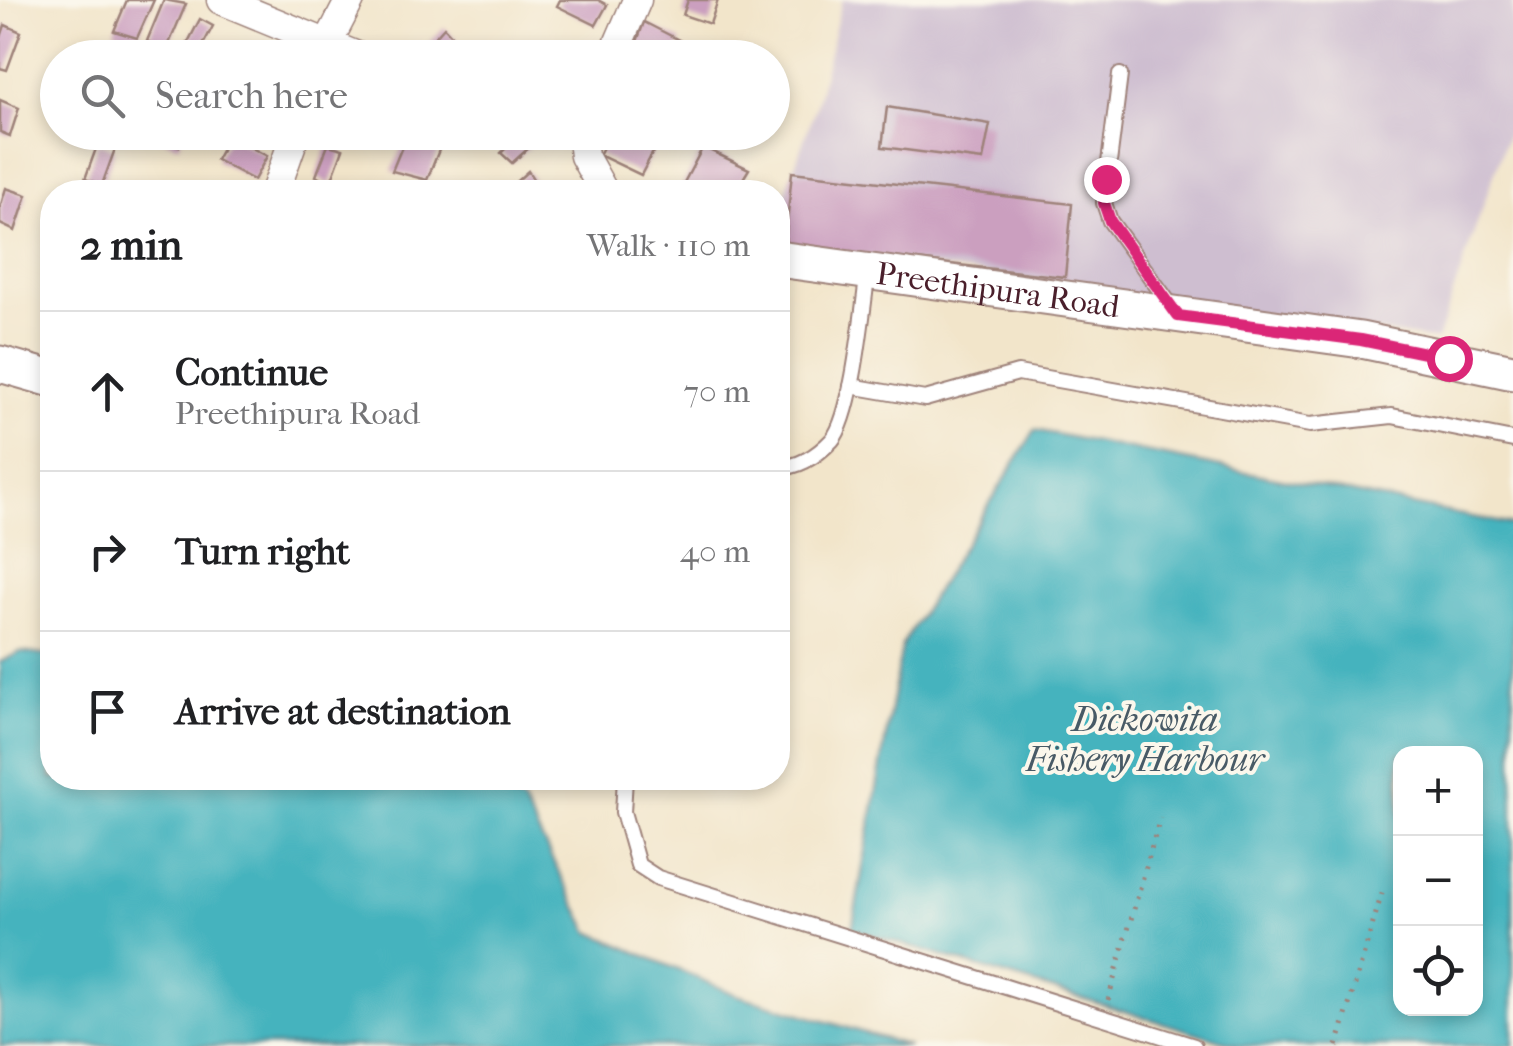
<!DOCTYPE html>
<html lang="en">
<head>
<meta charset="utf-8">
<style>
	:root { --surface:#fff; --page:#f2f2f2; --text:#202124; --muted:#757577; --line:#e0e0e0 }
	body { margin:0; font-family:"IM FELL French Canon",serif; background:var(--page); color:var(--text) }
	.controls { position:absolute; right:30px; bottom:30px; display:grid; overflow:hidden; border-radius:20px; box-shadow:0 5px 15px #0003 }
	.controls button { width:90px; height:90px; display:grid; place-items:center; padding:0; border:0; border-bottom:2px solid var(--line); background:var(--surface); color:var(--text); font:50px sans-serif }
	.stop { position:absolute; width:30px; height:30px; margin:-22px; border:8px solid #db2777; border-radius:50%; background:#fff }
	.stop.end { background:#db2777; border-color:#fff; box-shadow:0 2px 10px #0008 }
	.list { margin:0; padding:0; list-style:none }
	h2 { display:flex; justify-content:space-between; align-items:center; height:130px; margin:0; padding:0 40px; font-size:42px }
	h2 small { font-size:32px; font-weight:400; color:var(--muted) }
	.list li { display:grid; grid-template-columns:65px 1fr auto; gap:30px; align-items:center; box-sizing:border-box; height:160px; padding:0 40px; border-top:2px solid var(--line) }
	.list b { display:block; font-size:38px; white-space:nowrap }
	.list p { margin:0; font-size:32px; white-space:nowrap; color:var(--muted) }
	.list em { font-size:32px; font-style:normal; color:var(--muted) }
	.icon { flex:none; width:55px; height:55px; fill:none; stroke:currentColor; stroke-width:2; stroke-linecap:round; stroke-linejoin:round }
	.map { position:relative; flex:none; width:1513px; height:1046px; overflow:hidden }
	.search { position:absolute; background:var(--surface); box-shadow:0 5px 15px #0003; left:40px; top:40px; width:750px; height:110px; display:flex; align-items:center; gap:25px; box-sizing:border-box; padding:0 35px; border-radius:55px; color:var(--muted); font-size:38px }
	.panel { position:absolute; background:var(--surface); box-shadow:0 5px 15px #0003; left:40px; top:180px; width:750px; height:610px; border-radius:40px }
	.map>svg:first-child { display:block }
</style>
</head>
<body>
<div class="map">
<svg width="1513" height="1046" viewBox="0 0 1513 1046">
	<rect width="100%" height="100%" fill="#fbf7ec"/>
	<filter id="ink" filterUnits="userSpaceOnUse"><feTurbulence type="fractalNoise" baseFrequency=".01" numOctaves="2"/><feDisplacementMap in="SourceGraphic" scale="20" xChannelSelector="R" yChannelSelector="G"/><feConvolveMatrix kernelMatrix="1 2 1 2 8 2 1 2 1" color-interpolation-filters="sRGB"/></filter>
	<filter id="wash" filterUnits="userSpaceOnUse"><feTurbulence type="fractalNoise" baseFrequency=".0048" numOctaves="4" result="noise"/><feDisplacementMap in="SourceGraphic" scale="40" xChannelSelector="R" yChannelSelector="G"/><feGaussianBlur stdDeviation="2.25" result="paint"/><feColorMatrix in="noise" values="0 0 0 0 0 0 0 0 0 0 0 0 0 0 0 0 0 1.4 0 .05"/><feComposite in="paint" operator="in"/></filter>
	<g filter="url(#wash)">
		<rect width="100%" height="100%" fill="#f2e5ca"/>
		<!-- industrial -->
		<polygon fill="#cebed0" points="842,0 1513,0 1513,119 1437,340 778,244 778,213 816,106"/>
		<!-- water -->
		<g fill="#44b3be" stroke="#476974" stroke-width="2.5" fill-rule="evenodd">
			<path d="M1035 430 1513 525V1046H1239L852 929 902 645ZM1400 754H1476V1008H1400Z"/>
			<polygon points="20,652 52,656 52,778 462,778 522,801 590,932 737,995 909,1046 0,1046 0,662"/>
		</g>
		<g id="blocks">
			<!-- building -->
			<g fill="#cb9fbf">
				<polygon points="127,0 154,0 137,38 114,31"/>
				<polygon points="164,0 186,4 166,51 147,41"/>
				<polygon points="560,0 598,0 607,5 596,25 557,6"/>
				<polygon points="688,0 718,0 710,24 683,15"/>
				<polygon points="200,19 213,26 196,58 191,58 182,54"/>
				<polygon points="644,22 681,41 674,58 631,58"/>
				<polygon points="5,25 21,32 7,70 0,68 0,40"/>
				<polygon points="444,27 458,42 437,58 428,45"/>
				<polygon points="0,100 19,108 10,136 0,132"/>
				<polygon points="887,107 990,124 983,160 882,147"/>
				<polygon points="145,132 183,132 179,146"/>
				<polygon points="408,132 445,135 427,180 392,171"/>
				<polygon points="522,132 537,132 541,137 512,163 501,153"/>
				<polygon points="611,132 621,132 654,150 641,175 599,155"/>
				<polygon points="229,136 267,156 254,180 216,160"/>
				<polygon points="98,143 115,149 102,185 85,179"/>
				<polygon points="328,145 343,149 330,184 316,176"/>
				<polygon points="703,147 749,169 735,192 679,192"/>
				<polygon points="528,171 537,185 526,192 512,192 509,188"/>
				<polygon points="792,172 1072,204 1065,277 785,245"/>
				<polygon points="6,188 27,195 15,231 0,224 0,208"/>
			</g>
		</g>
	</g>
	<g filter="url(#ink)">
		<use href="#blocks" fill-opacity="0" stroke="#9e827a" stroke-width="2.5"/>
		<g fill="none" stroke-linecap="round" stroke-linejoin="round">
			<defs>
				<g id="service">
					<polyline points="1120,75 1104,203 1110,221 1172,307"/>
					<polyline points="851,386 925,399 1018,373 1310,425 1392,416 1513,440"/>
					<path d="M778 468C799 467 817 456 832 440 853 416 863 306 868 270"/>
					<polyline points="625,778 623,812 638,865 658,878 1194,1046"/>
				</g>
				<g id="minor">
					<polyline points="221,0 362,58"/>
					<polyline points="321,56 350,0"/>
					<polyline points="612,58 637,0"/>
					<polyline points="581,132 584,156 604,192"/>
					<polyline points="275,192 296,132"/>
				</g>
				<g id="tertiary">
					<path id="s1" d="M778 259 1361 340 1513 372"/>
					<polyline points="0,364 52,379"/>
				</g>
			</defs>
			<!-- service casing -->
			<use href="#service" stroke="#9e827a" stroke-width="18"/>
			<!-- minor casing -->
			<use href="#minor" stroke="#9e827a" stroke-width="31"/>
			<!-- tertiary casing -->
			<use href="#tertiary" stroke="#9e827a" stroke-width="39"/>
			<!-- path -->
			<g stroke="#9e827a" stroke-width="5" stroke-dasharray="2.5 8" stroke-linecap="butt">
				<polyline points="1108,1000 1160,818"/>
				<polyline points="1337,1046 1384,886"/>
			</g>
			<!-- service -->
			<use href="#service" stroke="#fff" stroke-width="14"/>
			<!-- minor -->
			<use href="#minor" stroke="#fff" stroke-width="28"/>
			<!-- tertiary -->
			<use href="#tertiary" stroke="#fff" stroke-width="35"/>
		</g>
	</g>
	<g fill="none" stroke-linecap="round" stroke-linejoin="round" filter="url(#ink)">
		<!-- route -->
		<polyline stroke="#db2777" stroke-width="12" points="1106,179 1104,203 1110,221 1178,316 1361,340 1449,358"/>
	</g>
	<g text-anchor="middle" stroke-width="8" stroke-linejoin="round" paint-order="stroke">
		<!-- street labels -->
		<g font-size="32" fill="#4a1f2b" stroke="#fbf7ec">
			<text dy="11" stroke="none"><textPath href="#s1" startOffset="222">Preethipura Road</textPath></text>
		</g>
		<!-- water labels -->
		<g font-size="35" font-style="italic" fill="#485a66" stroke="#fbf7ec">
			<text x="1145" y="731">Dickowita<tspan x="1145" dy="40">Fishery Harbour</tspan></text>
		</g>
	</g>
</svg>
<div class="controls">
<button>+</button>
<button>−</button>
<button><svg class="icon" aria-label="locate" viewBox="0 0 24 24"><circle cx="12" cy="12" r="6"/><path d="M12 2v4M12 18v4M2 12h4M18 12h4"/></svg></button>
</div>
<div class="stop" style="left:1449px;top:358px"></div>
<div class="stop end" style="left:1106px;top:179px"></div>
<div class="search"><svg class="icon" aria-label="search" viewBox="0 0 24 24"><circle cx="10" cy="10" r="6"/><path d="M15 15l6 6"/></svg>Search here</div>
<section class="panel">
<h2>2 min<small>Walk · 110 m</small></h2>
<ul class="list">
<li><svg class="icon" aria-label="ahead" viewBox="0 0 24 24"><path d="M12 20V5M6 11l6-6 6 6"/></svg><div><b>Continue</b><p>Preethipura Road</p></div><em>70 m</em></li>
<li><svg class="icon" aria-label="right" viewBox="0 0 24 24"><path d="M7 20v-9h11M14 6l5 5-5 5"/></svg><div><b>Turn right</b></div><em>40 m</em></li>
<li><svg class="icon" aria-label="arrive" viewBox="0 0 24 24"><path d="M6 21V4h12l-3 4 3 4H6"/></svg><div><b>Arrive at destination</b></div></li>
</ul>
</section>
</div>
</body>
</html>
